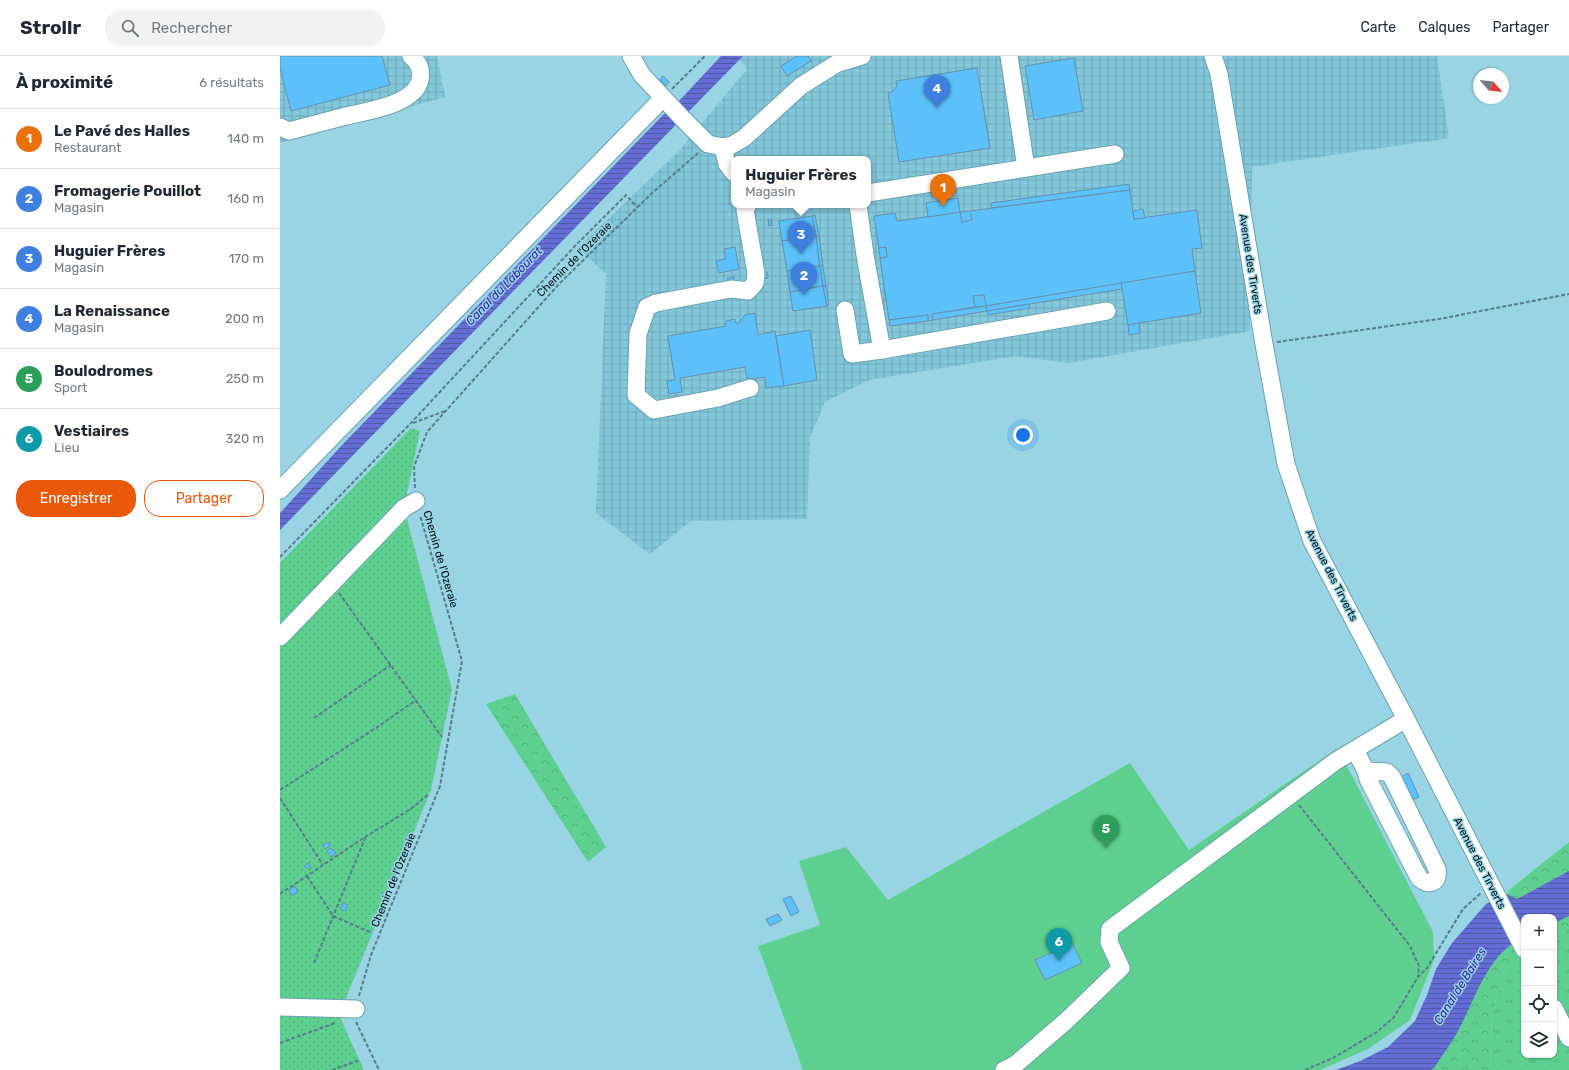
<!DOCTYPE html>
<html lang="fr">
<head>
<meta charset="utf-8">
<style>
	:root { --surface:#fff; --page:#f2f2f3; --text:#1f2937; --muted:#747a83; --line:#e0e1e3; --accent:#ea580c }
	body { margin:0; font-family:Rubik,sans-serif; background:var(--page); color:var(--text) }
	.controls { position:absolute; right:12px; bottom:12px; display:grid; overflow:hidden; border-radius:8px; box-shadow:0 1px 3px #0004 }
	.controls button { width:36px; height:36px; display:grid; place-items:center; padding:0; border:0; border-bottom:1px solid var(--line); background:var(--surface); color:var(--text); font:20px sans-serif }
	.compass { position:absolute; left:1193px; top:12px; width:36px; height:36px; border-radius:50%; background:var(--surface); box-shadow:0 1px 3px #0004; rotate:118deg }
	.you { position:absolute; left:743px; top:379px; width:14px; height:14px; margin:-10px; border:3px solid #fff; border-radius:50%; background:#1a73e8; box-shadow:0 0 0 6px #1a73e833 }
	.badge { display:grid; place-items:center; width:26px; height:26px; border-radius:50%; background:var(--accent); color:#fff; font-size:13px; font-weight:700 }
	.pin { position:absolute; translate:-50% -33px; filter:drop-shadow(0 1px 2px #0008) }
	.pin::after { content:''; position:absolute; top:21px; width:14px; height:12px; background:inherit; clip-path:polygon(0 0,100% 0,50% 100%) }
	.popup { position:absolute; left:451px; top:100px; width:140px; height:52px; box-sizing:border-box; display:grid; place-content:center; border-radius:8px; background:var(--surface); filter:drop-shadow(0 1px 3px #0005); font-size:13px; white-space:nowrap; color:var(--muted) }
	.popup b { font-size:15px; color:var(--text) }
	.popup::after { content:''; position:absolute; left:50%; top:100%; margin-left:-8px; border:8px solid transparent; border-top-color:var(--surface) }
	.list { margin:0; padding:0; list-style:none }
	h2 { display:flex; justify-content:space-between; align-items:center; height:52px; margin:0; padding:0 16px; font-size:17px }
	h2 small { font-size:13px; font-weight:400; color:var(--muted) }
	.list li { display:grid; grid-template-columns:26px 1fr auto; gap:12px; align-items:center; box-sizing:border-box; height:60px; padding:0 16px; border-top:1px solid var(--line) }
	.list b { display:block; font-size:15px; white-space:nowrap }
	.list p { margin:0; font-size:13px; white-space:nowrap; color:var(--muted) }
	.list em { font-size:13px; font-style:normal; color:var(--muted) }
	.actions { display:flex; gap:8px; padding:12px 16px }
	.actions a { flex:1; padding:9px 0; border:1px solid var(--accent); border-radius:16px; text-align:center; font-size:14px; color:var(--accent) }
	.actions .main { background:var(--accent); color:#fff }
	.icon { flex:none; width:22px; height:22px; fill:none; stroke:currentColor; stroke-width:2; stroke-linecap:round; stroke-linejoin:round }
	.map { position:relative; flex:none; width:1289px; height:1014px; overflow:hidden }
	header { display:flex; align-items:center; gap:24px; box-sizing:border-box; height:56px; padding:0 20px; background:var(--surface); border-bottom:1px solid var(--line) }
	header strong { font-size:19px }
	nav { display:flex; gap:22px; margin-inline-start:auto; font-size:14px }
	.search { width:280px; height:36px; background:var(--page); display:flex; align-items:center; gap:10px; box-sizing:border-box; padding:0 14px; border-radius:16px; color:var(--muted); font-size:15px }
	main { display:flex }
	aside { flex:1; background:var(--surface) }
	.map>svg:first-child { display:block }
</style>
</head>
<body>
<header>
<strong>Strollr</strong>
<div class="search"><svg class="icon" aria-label="search" viewBox="0 0 24 24"><circle cx="10" cy="10" r="6"/><path d="M15 15l6 6"/></svg>Rechercher</div>
<nav><a>Carte</a><a>Calques</a><a>Partager</a></nav>
</header>
<main>
<aside>
<h2>À proximité<small>6 résultats</small></h2>
<ul class="list">
<li><span class="badge" style="background:#e8710a">1</span><div><b>Le Pavé des Halles</b><p>Restaurant</p></div><em>140 m</em></li>
<li><span class="badge" style="background:#3f7fe0">2</span><div><b>Fromagerie Pouillot</b><p>Magasin</p></div><em>160 m</em></li>
<li><span class="badge" style="background:#3f7fe0">3</span><div><b>Huguier Frères</b><p>Magasin</p></div><em>170 m</em></li>
<li><span class="badge" style="background:#3f7fe0">4</span><div><b>La Renaissance</b><p>Magasin</p></div><em>200 m</em></li>
<li><span class="badge" style="background:#2e9e5b">5</span><div><b>Boulodromes</b><p>Sport</p></div><em>250 m</em></li>
<li><span class="badge" style="background:#0f9aa8">6</span><div><b>Vestiaires</b><p>Lieu</p></div><em>320 m</em></li>
</ul>
<div class="actions"><a class="main">Enregistrer</a><a>Partager</a></div>
</aside>
<div class="map">
<svg width="1289" height="1014" viewBox="0 0 1289 1014">
	<defs>
		<pattern id="industrial-grid" width="8" height="8" patternUnits="userSpaceOnUse"><rect width="8" height="8" fill="#82c7da"/><path d="M0 4h8M4 0v8" fill="none" stroke="#6eaaba"/></pattern>
		<pattern id="grass-tufts" width="24" height="20" patternUnits="userSpaceOnUse"><rect width="24" height="20" fill="#5dd08f"/><path d="M3 7l-1-3M5 7V3M7 7l1-3M15 17l-1-3M17 17v-4M19 17l1-3" fill="none" stroke="#4fb17a"/></pattern>
		<pattern id="forest-crowns" width="20" height="18" patternUnits="userSpaceOnUse"><rect width="20" height="18" fill="#5dd08f"/><path d="M2 6a3 3 0 1 1 6 0M12 15a3 3 0 1 1 6 0" fill="none" stroke="#4fb17a"/></pattern>
		<pattern id="garden-dots" width="8" height="8" patternUnits="userSpaceOnUse"><rect width="8" height="8" fill="#5dd08f"/><path d="M2 2h.1M6 6h.1" fill="none" stroke="#4fb17a" stroke-width="1.8" stroke-linecap="round"/></pattern>
		<pattern id="water-rules" width="6" height="5" patternUnits="userSpaceOnUse"><rect width="6" height="5" fill="#636dd4"/><path d="M0 2.5h6" fill="none" stroke="#4f58ab"/></pattern>
	</defs>
	<rect width="100%" height="100%" fill="#99d4e5"/>
	<!-- industrial -->
	<g fill="url(#industrial-grid)" fill-rule="evenodd">
		<polygon points="0,0 157,0 165,41 0,87"/>
		<path d="M457 0H1157L1169 82 972 111 970 275 789 307 736 300 589 324 545 346 530 381 527 463 411 465 370 498 316 457 326 218 298 192 398 96 467 13ZM454 103H588V149H454Z"/>
	</g>
	<!-- grass -->
	<polygon fill="url(#grass-tufts)" points="1289,872 1289,1014 1210,1014 1212,959 1224,914 1244,900 1244,999 1274,999 1274,881"/>
	<!-- forest -->
	<g fill="url(#forest-crowns)">
		<polygon points="235,638 326,791 308,806 206,648"/>
		<polygon points="1289,786 1289,872 1274,881 1274,861 1244,861 1244,900 1224,914 1212,959 1210,1014 1145,1014 1229,834"/>
	</g>
	<!-- garden -->
	<polygon fill="url(#garden-dots)" points="131,372 140,375 124,452 172,634 151,734 59,959 84,1014 0,1014 0,507"/>
	<!-- pitch -->
	<polygon fill="#5dd08f" points="1056,693 1069,714 1153,876 1154,904 1130,964 1088,993 1040,1014 523,1014 478,890 540,869 519,805 566,791 608,844 850,707 909,794"/>
	<!-- water -->
	<g fill="url(#water-rules)">
		<polygon points="441,0 463,0 0,474 0,457 62,389 383,59 399,45"/>
		<path d="M1289 815V860L1274 867V861H1244V881C1207 898 1197 940 1179 973 1172 987 1162 999 1154 1012L1151 1014H1056L1080 1005 1108 991 1135 965 1147 939 1156 913 1172 887 1206 848 1227 838 1237 843Z"/>
	</g>
	<!-- building -->
	<g fill="#5cc1fa" stroke="#6491ad">
		<polygon points="0,0 102,0 110,29 11,55 0,12"/>
		<polygon points="517,0 528,0 531,5 507,20 501,10"/>
		<polygon points="794,2 803,55 754,64 745,10"/>
		<polygon points="697,12 710,92 619,106 608,37 612,36 617,30 616,25"/>
		<polygon points="383,20 389,26 386,30 380,24"/>
		<polygon points="849,128 850,134 711,152 711,147"/>
		<polygon points="850,134 854,163 917,154 922,192 912,193 915,215 706,250 704,239 693,240 695,251 652,258 653,264 648,265 648,259 609,264 600,202 607,201 606,191 599,192 594,160 615,157 617,165 680,156 682,166 692,164 690,155"/>
		<polygon points="678,142 680,156 648,161 646,147"/>
		<polygon points="863,153 865,162 854,163 853,155"/>
		<polygon points="690,155 692,164 682,166 680,156"/>
		<polygon points="535,159 539,180 536,180 532,160"/>
		<polygon points="532,160 536,180 502,185 499,165"/>
		<polygon points="491,163 492,169 489,170 488,164"/>
		<polygon points="536,180 540,210 507,215 502,185"/>
		<polygon points="536,180 539,180 543,210 540,210"/>
		<polygon points="455,191 459,213 439,217 436,205 446,203 444,193"/>
		<polygon points="606,191 607,201 600,202 599,192"/>
		<polygon points="540,210 543,230 510,236 507,215"/>
		<polygon points="540,210 543,210 546,230 543,230"/>
		<polygon points="915,215 921,257 848,269 841,227"/>
		<polygon points="483,216 487,216 488,222 484,223"/>
		<polygon points="454,221 454,225 448,226 447,223"/>
		<polygon points="841,227 842,233 707,255 706,250"/>
		<polygon points="543,230 547,250 513,255 510,236"/>
		<polygon points="543,230 546,230 549,249 547,250"/>
		<polygon points="704,239 706,250 695,251 693,240"/>
		<polygon points="749,248 750,252 708,259 707,255"/>
		<polygon points="706,250 707,255 653,264 652,258"/>
		<polygon points="475,257 478,279 495,275 504,330 486,332 485,321 467,323 465,311 400,322 402,336 389,338 387,325 395,324 388,280 446,270 446,265 455,263 456,267 458,268 465,259"/>
		<polygon points="648,259 648,265 610,270 609,264"/>
		<polygon points="859,267 860,277 849,279 848,269"/>
		<polygon points="530,274 537,324 504,330 496,280"/>
		<polygon points="1128,717 1139,741 1130,745 1119,722"/>
		<polygon points="48,786 50,790 45,793 42,789"/>
		<polygon points="51,792 52,794 53,793 56,797 51,801 47,795"/>
		<polygon points="28,807 31,812 29,813 24,810"/>
		<polygon points="15,830 18,836 13,839 11,839 9,834"/>
		<polygon points="511,840 519,856 511,860 503,843"/>
		<polygon points="63,847 68,849 65,855 60,853"/>
		<polygon points="498,858 502,864 490,870 486,863"/>
		<polygon points="792,887 802,907 765,924 755,904"/>
	</g>
	<g fill="none" stroke-linecap="round" stroke-linejoin="round">
		<defs>
			<g id="minor">
				<polyline points="351,0 362,19 403,63 428,88 443,91 452,89 464,82 521,30 556,8 582,0"/>
				<polyline points="729,0 746,112"/>
				<polyline points="933,0 939,18 984,288 1006,408 1032,485 1126,663 1244,893"/>
				<path d="M0 71 9 75C28 70 47 65 66 60 87 55 134 49 140 24 142 13 139 7 131 0"/>
				<polyline points="443,91 447,108 454,117"/>
				<polyline points="588,137 835,98"/>
				<polyline points="468,149 465,154 476,217 475,227 468,235 451,233 376,247 367,251 358,278 356,339 374,354 438,342 470,332"/>
				<polyline points="578,149 585,199 602,294 827,255"/>
				<polyline points="565,254 572,298 602,294"/>
				<polyline points="0,434 383,42"/>
				<polyline points="0,581 124,452 136,445"/>
				<path d="M1075 694 1086 715 1088 723 1139 822C1149 830 1159 828 1157 813L1112 721 1107 716 1086 715"/>
				<polyline points="0,951 76,953"/>
				<polyline points="1274,952 1289,982"/>
				<polyline points="724,1014 736,1008 786,965 841,912 829,886 830,873 1056,705 1126,663"/>
			</g>
		</defs>
		<!-- minor casing -->
		<use href="#minor" stroke="#68a2b2" stroke-width="19"/>
		<!-- path -->
		<g stroke="#567e8a" stroke-width="2" stroke-dasharray="4 2" stroke-linecap="butt">
			<polyline points="392,33 425,0"/>
			<polyline points="997,286 1159,263 1289,238"/>
			<polyline points="133,367 165,355"/>
			<polyline points="135,432 134,411 147,376 279,228 370,139 418,97"/>
			<polyline points="0,501 131,367 295,190 346,139 357,151"/>
			<polyline points="59,537 162,681"/>
			<polyline points="34,662 111,609"/>
			<polyline points="0,734 96,672 136,644"/>
			<polyline points="0,742 43,809"/>
			<polyline points="1019,749 1130,890 1139,910 1138,920"/>
			<polyline points="27,820 53,860 92,877"/>
			<polyline points="0,838 82,783 132,752 149,738"/>
			<polyline points="34,907 86,780"/>
			<polyline points="79,940 91,899 160,730 182,605 140,459"/>
			<polyline points="76,966 99,1014"/>
			<polyline points="0,987 55,967"/>
			<polyline points="52,1014 80,1004"/>
			<polyline points="1025,1014 1053,1002 1097,976 1114,961 1138,921 1147,912 1183,853 1201,837"/>
		</g>
		<!-- minor -->
		<use href="#minor" stroke="#fff" stroke-width="17"/>
	</g>
	<g text-anchor="middle" stroke-width="3" stroke-linejoin="round" paint-order="stroke">
		<!-- street labels -->
		<g font-size="11" fill="#000e14" stroke="#99d4e5">
			<text transform="translate(294 203) rotate(-45)" y="4">Chemin de l'Ozeraie</text>
			<text transform="translate(971 208) rotate(81)" y="4">Avenue des Tirverts</text>
			<text transform="translate(161 503) rotate(74)" y="4">Chemin de l'Ozeraie</text>
			<text transform="translate(1052 519) rotate(63)" y="4">Avenue des Tirverts</text>
			<text transform="translate(1200 807) rotate(63)" y="4">Avenue des Tirverts</text>
			<text transform="translate(113 824) rotate(-68)" y="4">Chemin de l'Ozeraie</text>
		</g>
		<!-- water labels -->
		<g font-size="12" font-style="italic" fill="#2c1f9a" stroke="#99d4e5">
			<text transform="translate(224 230) rotate(-46)" y="4">Canal du Labourat</text>
			<text transform="translate(1180 930) rotate(-58)" y="4">Canal de Baires</text>
		</g>
	</g>
</svg>
<div class="controls">
<button>+</button>
<button>−</button>
<button><svg class="icon" aria-label="locate" viewBox="0 0 24 24"><circle cx="12" cy="12" r="6"/><path d="M12 2v4M12 18v4M2 12h4M18 12h4"/></svg></button>
<button><svg class="icon" aria-label="layers" viewBox="0 0 24 24"><path d="M12 4l9 5-9 5-9-5zM3 14l9 5 9-5"/></svg></button>
</div>
<svg class="compass" viewBox="-18 -18 36 36"><path d="M0-13l5 13h-10z" fill="#e53935"/><path d="M0 13l5-13h-10z" fill="#747a83"/></svg>
<div class="you"></div>
<div class="pin badge" style="left:663px;top:151px;background:#e8710a">1</div>
<div class="pin badge" style="left:524px;top:239px;background:#3f7fe0">2</div>
<div class="pin badge" style="left:521px;top:198px;background:#3f7fe0">3</div>
<div class="popup"><b>Huguier Frères</b>Magasin</div>
<div class="pin badge" style="left:657px;top:52px;background:#3f7fe0">4</div>
<div class="pin badge" style="left:826px;top:792px;background:#2e9e5b">5</div>
<div class="pin badge" style="left:779px;top:905px;background:#0f9aa8">6</div>
</div>
</main>
</body>
</html>
